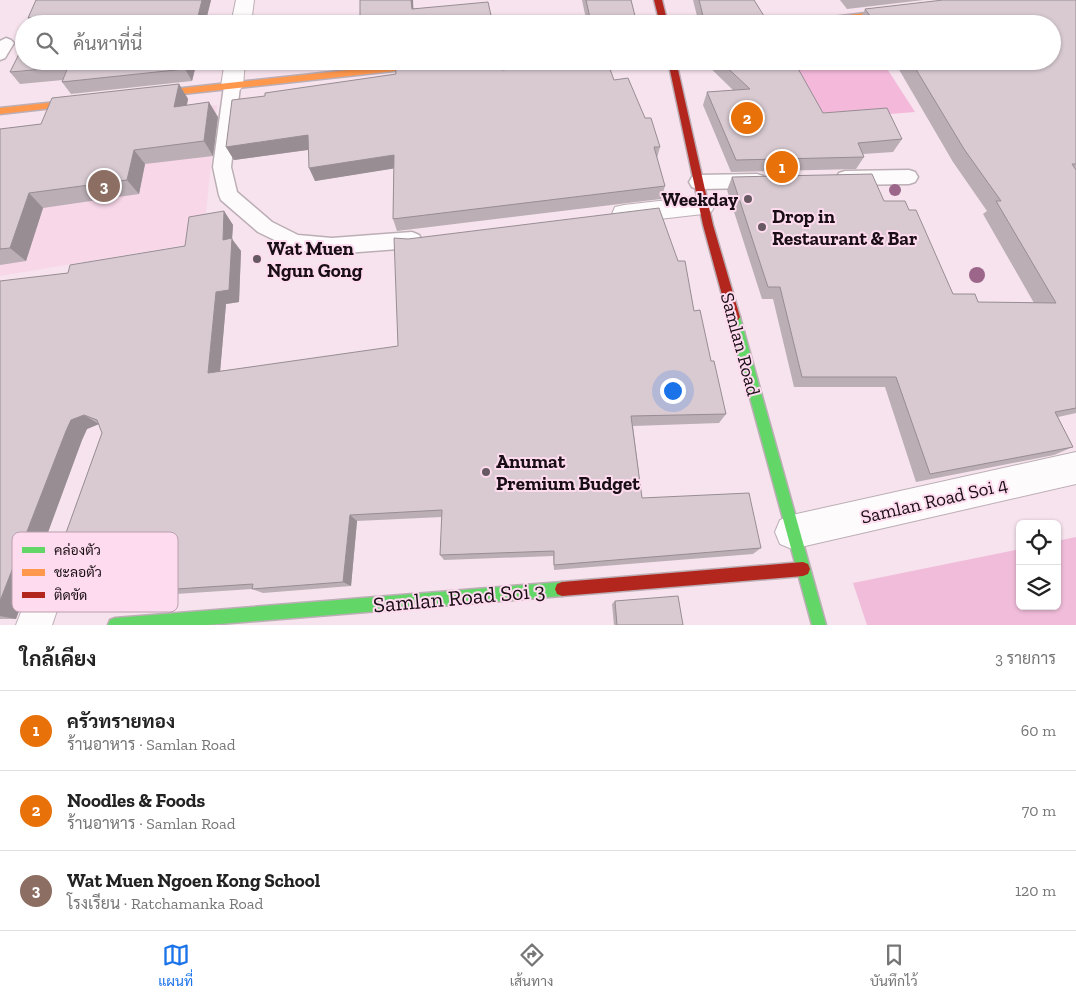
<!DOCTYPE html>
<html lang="th">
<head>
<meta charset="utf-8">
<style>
	:root { --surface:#fff; --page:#f6f6f6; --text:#222; --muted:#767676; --line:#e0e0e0; --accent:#1a73e8 }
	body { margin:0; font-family:"Zilla Slab",Sarabun,serif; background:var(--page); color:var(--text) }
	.controls { position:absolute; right:15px; bottom:15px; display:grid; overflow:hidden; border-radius:8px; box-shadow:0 1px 4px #0004 }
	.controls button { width:45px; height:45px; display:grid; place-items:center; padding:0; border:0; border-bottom:1px solid var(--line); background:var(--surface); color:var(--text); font:25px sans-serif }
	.you { position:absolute; left:672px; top:390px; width:18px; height:18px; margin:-12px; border:4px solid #fff; border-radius:50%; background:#1a73e8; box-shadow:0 0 0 8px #1a73e833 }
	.badge { display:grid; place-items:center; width:32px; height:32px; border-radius:50%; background:var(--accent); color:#fff; font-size:16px; font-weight:700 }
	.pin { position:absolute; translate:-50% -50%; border:2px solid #fff; box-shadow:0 1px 5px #0006 }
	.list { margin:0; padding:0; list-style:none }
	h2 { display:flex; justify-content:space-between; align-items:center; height:65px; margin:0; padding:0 20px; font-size:21px }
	h2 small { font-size:16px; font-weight:400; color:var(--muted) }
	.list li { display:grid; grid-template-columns:32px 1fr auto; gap:15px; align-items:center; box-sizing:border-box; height:80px; padding:0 20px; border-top:1px solid var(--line) }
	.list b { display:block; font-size:19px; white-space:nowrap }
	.list p { margin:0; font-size:16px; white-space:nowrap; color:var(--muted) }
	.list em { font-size:16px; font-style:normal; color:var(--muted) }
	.icon { flex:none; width:28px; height:28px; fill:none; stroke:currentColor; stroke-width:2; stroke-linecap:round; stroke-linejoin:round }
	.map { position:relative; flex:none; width:1076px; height:625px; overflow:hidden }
	.search { position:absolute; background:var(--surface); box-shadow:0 1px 4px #0004; left:15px; right:15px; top:15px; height:55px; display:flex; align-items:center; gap:12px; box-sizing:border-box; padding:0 18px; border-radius:28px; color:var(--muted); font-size:19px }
	.sheet { height:305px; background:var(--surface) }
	nav { display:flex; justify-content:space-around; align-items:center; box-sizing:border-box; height:70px; border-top:1px solid var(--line); background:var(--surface); font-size:14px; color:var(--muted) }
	nav a { display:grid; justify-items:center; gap:2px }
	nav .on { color:var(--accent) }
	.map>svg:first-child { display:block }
</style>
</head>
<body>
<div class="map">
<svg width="1076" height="625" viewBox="0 0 1076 625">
	<rect width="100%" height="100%" fill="#f6e3ed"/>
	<!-- built -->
	<polygon fill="#f7d7e8" points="217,105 203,242 0,276 0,129"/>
	<!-- green -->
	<polygon fill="#f0bcd9" points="1076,537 1076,625 867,625 853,583 1020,549 1020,606 1057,606 1057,541"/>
	<!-- forest -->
	<polygon fill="#f4b8da" points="788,61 882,61 915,112 825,119"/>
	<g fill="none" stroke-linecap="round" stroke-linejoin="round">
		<defs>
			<g id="lane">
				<polygon points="6,38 11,40 14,43 5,58 0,60 0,41"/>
				<polygon points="232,81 238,82 240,86 231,167 237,192 272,222 298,235 332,238 412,232 419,235 422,240 419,245 412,248 332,254 295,250 258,232 221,200 219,195 213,167 224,86 226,82"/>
				<polygon points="909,170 915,172 918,177 915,182 909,184 845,185 839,183 836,178 839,173 845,171"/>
				<polygon points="757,174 763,176 766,181 763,186 757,188 698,189 692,187 689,182 692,177 698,175"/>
			</g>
			<g id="street">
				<polygon points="236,0 254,0 251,24 231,24"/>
				<polygon points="225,61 245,61 243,86 239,91 232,93 225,91 221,86"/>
				<polygon points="703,196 712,199 715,205 712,211 703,214 624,223 615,221 612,214 615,207 624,205"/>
				<polygon points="1076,452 1076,484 792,549 780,544 775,532 780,520 792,515"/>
				<polygon points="54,553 66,558 71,570 52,625 16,625 42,558"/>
			</g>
			<g id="fast">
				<polygon points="734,312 738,314 740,317 826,625 812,625 728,317 730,314"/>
				<polygon points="562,582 567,584 569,589 567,594 562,596 207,625 108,625 110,620 115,618"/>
			</g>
			<g id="slow">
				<polygon points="899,9 903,11 902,13 813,24 787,24 791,22"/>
				<polygon points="433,61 463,61 459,64 146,98 142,95 146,92"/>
				<polygon points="85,99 89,102 88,104 0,114 0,108"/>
			</g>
			<g id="jam">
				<polygon points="654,0 662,0 668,24 660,24"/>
				<polygon points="668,61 676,61 713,225 740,317 738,320 734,322 730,320 728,317 703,225"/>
				<polygon points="803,562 808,564 810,569 808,574 803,576 562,596 557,594 555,589 557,584 562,582"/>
			</g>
		</defs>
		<!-- lane casing -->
		<use href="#lane" stroke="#bcaeb5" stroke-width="3"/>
		<!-- street casing -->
		<use href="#street" stroke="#bcaeb5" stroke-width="2"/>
		<!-- fast casing -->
		<use href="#fast" stroke="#bcaeb5" stroke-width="3"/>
		<!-- slow casing -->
		<use href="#slow" stroke="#bcaeb5" stroke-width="3"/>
		<!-- jam casing -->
		<use href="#jam" stroke="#bcaeb5" stroke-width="3"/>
		<!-- lane -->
		<use href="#lane" fill="#fefbfc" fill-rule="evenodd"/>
		<!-- street -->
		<use href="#street" fill="#fefbfc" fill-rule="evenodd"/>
		<!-- fast -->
		<use href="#fast" fill="#63d668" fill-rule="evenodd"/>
		<!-- slow -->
		<use href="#slow" fill="#ff974d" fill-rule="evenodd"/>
		<!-- jam -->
		<use href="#jam" fill="#b3261e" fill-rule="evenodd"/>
	</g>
	<!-- trees -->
	<g fill="#9c668b">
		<circle cx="895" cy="190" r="6"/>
		<circle cx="977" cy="275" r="8"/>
	</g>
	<!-- wall -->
	<g fill="#bbaeb5">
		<polygon points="36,0 211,0 205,24 33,24 28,18"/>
		<polygon points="413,0 413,8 493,24 360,24 360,21"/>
		<polygon points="582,0 631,0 635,16 634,24 587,24"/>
		<polygon points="693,0 754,0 769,24 699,24"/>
		<polygon points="840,0 924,0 847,9"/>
		<polygon points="1076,0 1076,413 1058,417 1073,447 1054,455 916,482 885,387 794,387 773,299 762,299 727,190 732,177 884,201 909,210 953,294 978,302 1034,303 983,214 987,211 953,162 894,61 1052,61 1052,24 858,24 865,9"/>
		<polygon points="24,44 197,61 192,81 71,94 62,82 63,80 20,84 10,72"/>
		<polygon points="703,61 793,61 823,113 902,139 893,152 863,154 864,157 856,169 731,172 703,105 707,92 733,90"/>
		<polygon points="502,70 614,80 645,118 660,147 657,158 665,186 661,199 397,231 393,219 394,168 315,181 308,150 234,160 226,147 265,96 396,74"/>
		<polygon points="179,84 188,99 187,105 218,117 213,156 145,164 139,194 43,208 26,261 0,265 0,129 41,124"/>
		<polygon points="224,211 233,225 232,239 241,251 239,302 226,304 220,371 694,311 711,361 726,414 719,423 633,426 642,498 761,548 753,554 554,570 553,556 444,560 440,555 442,517 357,521 351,586 263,593 252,589 176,594 175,600 60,608 40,605 102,433 99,424 87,429 82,440 16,619 0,619 0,281 68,273 185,246"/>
		<polygon points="615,601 683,625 614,625 612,604"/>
	</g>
	<!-- shaded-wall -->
	<g fill="#988d93">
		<polygon points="202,0 211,0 205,24 196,24"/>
		<polygon points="411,0 413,0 414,23 412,9"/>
		<polygon points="187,61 197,61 192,81 185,69"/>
		<polygon points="179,84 188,99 183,122 174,107"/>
		<polygon points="209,102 218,117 213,156 204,141"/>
		<polygon points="308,135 314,149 234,160 226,147"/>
		<polygon points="134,150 145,164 139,194 127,180"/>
		<polygon points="394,155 397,168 315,181 309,168"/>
		<polygon points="29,193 43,208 26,261 10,248"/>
		<polygon points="224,211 233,225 232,239 241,251 239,302 226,304 219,384 208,373 216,292 223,240"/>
		<polygon points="84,415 99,424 87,429 82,440 16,619 0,616 0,601 66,431 71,420"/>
		<polygon points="350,515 357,521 351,586 343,582"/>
		<polygon points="161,590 176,594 175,600 160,597"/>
	</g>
	<!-- building -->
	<g fill="#d9cad2" stroke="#988d93">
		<polygon points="36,0 202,0 196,24 34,24 37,17 28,18"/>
		<polygon points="360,0 411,0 412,9 488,2 493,24 391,24 390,18 360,21"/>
		<polygon points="586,0 631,0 635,16 590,18"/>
		<polygon points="699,0 754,0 769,24 705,24"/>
		<polygon points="943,0 1076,0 1076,164 1072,164 1076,170 1076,408 1055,412 1073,447 930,474 896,377 802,377 780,287 768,287 732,177 872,174 884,201 905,201 909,210 916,210 953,294 975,294 978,302 1056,303 996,201 1001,201 964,149 911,61 1052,61 1052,24 876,24 865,9"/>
		<polygon points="24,44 24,61 187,61 185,69 62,82 68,67 10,72"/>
		<polygon points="399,61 500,61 502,70 569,61 607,61 614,80 628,78 645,118 651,118 660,147 654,147 665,186 393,219 394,155 309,168 308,135 226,147 232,100 265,96 265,93 396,74 395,62"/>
		<polygon points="720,61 793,61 800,72 823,113 887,108 902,139 858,143 864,157 736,160 707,92 750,89"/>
		<polygon points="179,84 174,107 209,102 204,141 134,150 127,180 29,193 10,248 0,249 0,129 41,124 52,98"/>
		<polygon points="659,208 678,261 685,261 694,311 700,310 711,361 714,361 726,414 631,416 642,498 749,493 761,548 554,565 554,551 440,555 442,510 350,515 343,582 252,589 253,584 161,590 160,597 40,605 102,433 97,420 84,415 71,420 66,431 0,601 0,281 68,273 70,265 185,246 189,217 224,211 223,240 232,238 229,290 216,292 208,373 398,346 394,238 408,239"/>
		<polygon points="678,596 683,625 617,625 615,601"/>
	</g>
	<!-- markers -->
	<g fill="#665961" stroke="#fedbee" stroke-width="2">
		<circle cx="748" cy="199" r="5"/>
		<circle cx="762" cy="227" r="5"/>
		<circle cx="257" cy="259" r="5"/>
		<circle cx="486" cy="472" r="5"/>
	</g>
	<g text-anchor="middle" stroke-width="4" stroke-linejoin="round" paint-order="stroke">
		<!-- poi labels -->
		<g font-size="19" font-weight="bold" fill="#190e15" stroke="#fedbee" text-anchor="start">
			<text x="738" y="206" text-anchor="end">Weekday</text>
			<text x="772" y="223">Drop in<tspan x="772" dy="22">Restaurant &amp; Bar</tspan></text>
			<text x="267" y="255">Wat Muen<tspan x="267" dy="22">Ngun Gong</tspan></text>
			<text x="496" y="468">Anumat<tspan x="496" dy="22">Premium Budget</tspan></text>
		</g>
		<!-- street labels -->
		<g font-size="19" fill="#190e15" stroke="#fedbee">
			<text transform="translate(741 344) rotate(75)" y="7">Samlan Road</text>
			<text transform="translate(934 500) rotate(-13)" y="7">Samlan Road Soi 4</text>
		</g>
		<!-- near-street labels -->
		<g font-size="22" fill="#190e15" stroke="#fedbee">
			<text transform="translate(459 597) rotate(-5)" y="8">Samlan Road Soi 3</text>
		</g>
	</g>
	<!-- legend -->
	<rect x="12" y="532" width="166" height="80" rx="8" fill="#fedbee" stroke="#b99ead" stroke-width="1"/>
	<rect x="22" y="547" width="23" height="6" fill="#63d668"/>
	<rect x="22" y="569" width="23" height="7" fill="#ff974d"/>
	<rect x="22" y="592" width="23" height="6" fill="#b3261e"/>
	<g font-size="14" fill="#190e15">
		<text x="54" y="555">คล่องตัว</text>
		<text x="54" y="577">ชะลอตัว</text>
		<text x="54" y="600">ติดขัด</text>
	</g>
</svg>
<div class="controls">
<button><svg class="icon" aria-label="locate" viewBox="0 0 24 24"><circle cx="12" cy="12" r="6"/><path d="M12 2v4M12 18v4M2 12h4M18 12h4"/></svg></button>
<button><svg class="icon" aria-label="layers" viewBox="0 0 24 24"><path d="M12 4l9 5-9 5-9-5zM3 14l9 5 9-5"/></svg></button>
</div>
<div class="you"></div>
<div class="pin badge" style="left:782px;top:167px;background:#e8710a">1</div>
<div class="pin badge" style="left:747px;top:118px;background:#e8710a">2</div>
<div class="pin badge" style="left:104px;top:186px;background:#8d6e63">3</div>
<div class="search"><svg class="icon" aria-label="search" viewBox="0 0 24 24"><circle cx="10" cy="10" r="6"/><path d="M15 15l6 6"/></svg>ค้นหาที่นี่</div>
</div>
<section class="sheet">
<h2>ใกล้เคียง<small>3 รายการ</small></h2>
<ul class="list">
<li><span class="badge" style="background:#e8710a">1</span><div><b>ครัวทรายทอง</b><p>ร้านอาหาร · Samlan Road</p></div><em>60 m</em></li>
<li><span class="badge" style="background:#e8710a">2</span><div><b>Noodles &amp; Foods</b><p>ร้านอาหาร · Samlan Road</p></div><em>70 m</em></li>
<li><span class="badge" style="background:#8d6e63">3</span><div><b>Wat Muen Ngoen Kong School</b><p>โรงเรียน · Ratchamanka Road</p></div><em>120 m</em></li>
</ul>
</section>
<nav>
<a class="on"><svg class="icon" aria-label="map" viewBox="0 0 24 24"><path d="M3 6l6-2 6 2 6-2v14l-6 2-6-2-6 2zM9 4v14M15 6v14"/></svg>แผนที่</a>
<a><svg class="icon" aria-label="directions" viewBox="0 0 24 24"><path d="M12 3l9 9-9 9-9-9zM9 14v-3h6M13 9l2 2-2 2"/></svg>เส้นทาง</a>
<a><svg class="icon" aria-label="saved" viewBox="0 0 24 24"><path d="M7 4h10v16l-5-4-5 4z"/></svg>บันทึกไว้</a>
</nav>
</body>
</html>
